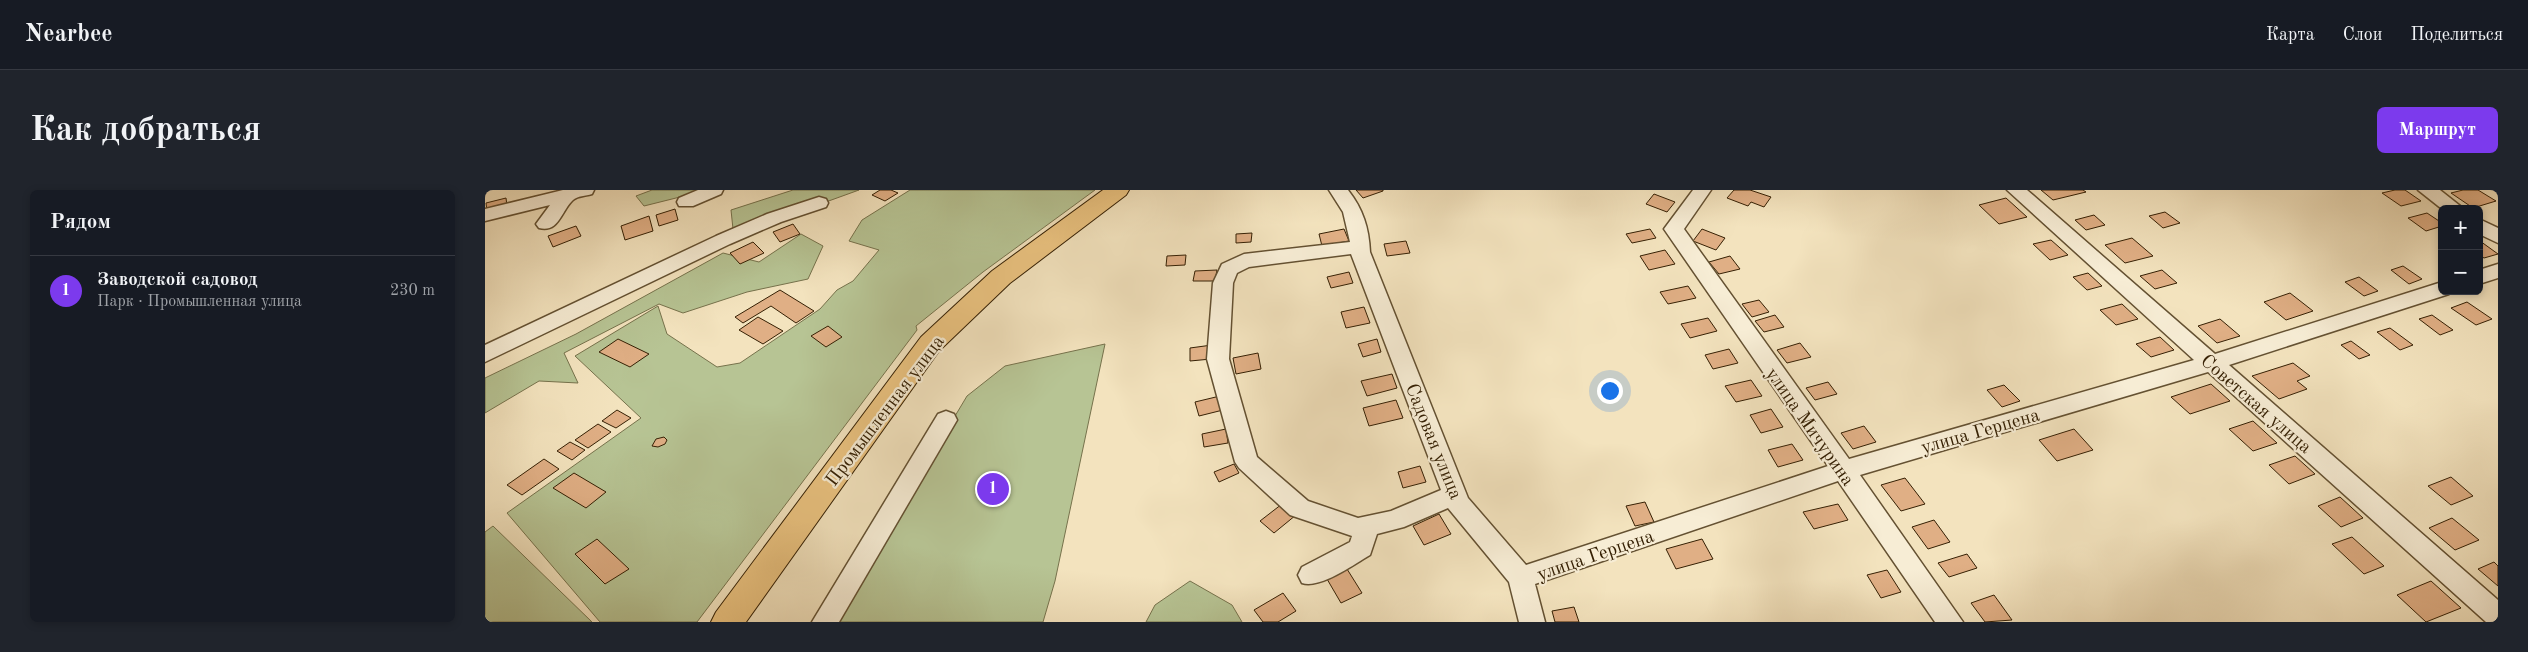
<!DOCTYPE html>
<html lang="ru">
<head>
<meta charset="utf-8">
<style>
	:root { --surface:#171b24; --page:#20242c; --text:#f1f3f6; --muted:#9ea1a6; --line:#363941; --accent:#7c3aed }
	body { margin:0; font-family:"Old Standard TT",serif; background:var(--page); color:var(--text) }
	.controls { position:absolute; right:15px; top:15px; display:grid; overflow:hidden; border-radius:8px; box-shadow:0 2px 8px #0003 }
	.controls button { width:45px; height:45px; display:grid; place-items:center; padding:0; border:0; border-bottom:1px solid var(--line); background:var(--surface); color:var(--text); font:25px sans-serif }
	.you { position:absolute; left:1124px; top:200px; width:18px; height:18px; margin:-12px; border:4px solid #fff; border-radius:50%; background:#1a73e8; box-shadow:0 0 0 8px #1a73e833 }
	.badge { display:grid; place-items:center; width:32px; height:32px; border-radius:50%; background:var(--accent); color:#fff; font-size:16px; font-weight:700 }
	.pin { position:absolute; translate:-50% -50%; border:2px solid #fff; box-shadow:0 1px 5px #0006 }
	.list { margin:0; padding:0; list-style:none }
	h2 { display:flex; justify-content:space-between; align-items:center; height:65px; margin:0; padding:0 20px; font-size:21px }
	h2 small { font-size:16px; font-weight:400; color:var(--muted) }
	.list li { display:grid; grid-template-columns:32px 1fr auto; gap:15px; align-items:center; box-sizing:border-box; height:70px; padding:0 20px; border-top:1px solid var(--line) }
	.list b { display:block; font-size:19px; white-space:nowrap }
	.list p { margin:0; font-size:16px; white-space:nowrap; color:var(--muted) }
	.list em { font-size:16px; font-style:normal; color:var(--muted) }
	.map { position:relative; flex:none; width:2013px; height:432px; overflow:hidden; border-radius:8px }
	header { display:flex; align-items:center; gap:30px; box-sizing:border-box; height:70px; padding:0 25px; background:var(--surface); border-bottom:1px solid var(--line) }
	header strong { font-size:24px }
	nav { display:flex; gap:28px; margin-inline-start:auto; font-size:18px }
	.intro { display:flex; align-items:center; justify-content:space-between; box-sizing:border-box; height:120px; padding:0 30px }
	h1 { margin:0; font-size:35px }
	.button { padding:12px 22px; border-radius:8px; background:var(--accent); color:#fff; font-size:18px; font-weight:700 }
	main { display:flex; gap:30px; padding:0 30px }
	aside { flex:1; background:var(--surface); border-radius:8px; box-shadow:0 2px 8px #0003 }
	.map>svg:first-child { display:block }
</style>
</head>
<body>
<header>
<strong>Nearbee</strong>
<nav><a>Карта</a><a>Слои</a><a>Поделиться</a></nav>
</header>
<div class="intro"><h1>Как добраться</h1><a class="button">Маршрут</a></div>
<main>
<aside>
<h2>Рядом<small></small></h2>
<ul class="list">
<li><span class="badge">1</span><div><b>Заводской садовод</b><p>Парк · Промышленная улица</p></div><em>230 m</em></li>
</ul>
</aside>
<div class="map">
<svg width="2013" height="432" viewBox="0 0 2013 432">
	<rect width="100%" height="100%" fill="#f3e3be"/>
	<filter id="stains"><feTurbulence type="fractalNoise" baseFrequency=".004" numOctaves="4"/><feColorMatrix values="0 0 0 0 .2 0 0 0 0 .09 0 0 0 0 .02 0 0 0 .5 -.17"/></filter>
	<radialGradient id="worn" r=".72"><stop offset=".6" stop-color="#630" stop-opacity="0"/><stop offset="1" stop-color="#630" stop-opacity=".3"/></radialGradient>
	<!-- green -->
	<g fill="#b7c494" stroke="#76724c">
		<polygon points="167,0 223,0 159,16 151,6"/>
		<polygon points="308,0 374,0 316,21 248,39 246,20"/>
		<polygon points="425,0 610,0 498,82 431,136 432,140 429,144 212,432 115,432 22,323 156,228 90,166 173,116 182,144 232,177 255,173 335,119 352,100 368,91 394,60 364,51 377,30"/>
		<polygon points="316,44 338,56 323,89 262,102 198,123 174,114 79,163 93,193 54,191 0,223 0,188 91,144 238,63 274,72"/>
		<polygon points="620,154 570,391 558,432 347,432 482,206 520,176"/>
		<polygon points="8,336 107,432 0,432 0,342"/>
		<polygon points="705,391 747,415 757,432 661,432 670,415"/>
	</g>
	<!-- building -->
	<g fill="#e0af85" stroke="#352004">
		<polygon points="395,0 406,0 413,3 400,11 387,5"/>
		<polygon points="871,0 898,0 898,1 878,8"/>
		<polygon points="1249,0 1265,0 1286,7 1279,17 1266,12 1263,16 1242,8"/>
		<polygon points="1556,0 1598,0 1601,2 1568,10"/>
		<polygon points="1910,0 1920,0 1936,11 1916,16 1897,3"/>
		<polygon points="1978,0 1993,0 2011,11 1988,18 1966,3"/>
		<polygon points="1169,4 1190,12 1182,22 1161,14"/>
		<polygon points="21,8 22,16 2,21 1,13"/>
		<polygon points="1521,8 1542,27 1514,34 1494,15"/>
		<polygon points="190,19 193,30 174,36 171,25"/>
		<polygon points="1680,22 1695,33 1678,38 1664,26"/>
		<polygon points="1942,23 1957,33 1957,36 1941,41 1923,28"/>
		<polygon points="1609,25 1620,35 1601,40 1590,30"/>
		<polygon points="164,26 168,41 140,50 136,36"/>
		<polygon points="308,34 315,44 295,52 288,42"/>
		<polygon points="91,36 96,46 68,57 63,46"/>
		<polygon points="859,39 864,51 837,56 834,44"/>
		<polygon points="1165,39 1171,48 1147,53 1141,44"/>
		<polygon points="1217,39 1240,48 1231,60 1208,51"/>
		<polygon points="767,43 766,52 751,53 751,44"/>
		<polygon points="1647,48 1668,66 1640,73 1620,55"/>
		<polygon points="1566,50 1583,65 1565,70 1548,54"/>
		<polygon points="921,51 925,63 902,66 899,54"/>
		<polygon points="1995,51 2013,64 1999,68 1994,65"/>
		<polygon points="268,52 279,63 255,74 245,63"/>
		<polygon points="1180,60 1190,74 1164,80 1155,66"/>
		<polygon points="701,65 700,75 681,76 682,66"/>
		<polygon points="1245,66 1255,79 1234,84 1224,72"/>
		<polygon points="1918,76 1937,89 1924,94 1906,80"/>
		<polygon points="732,80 730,91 708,91 710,81"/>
		<polygon points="1677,80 1692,93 1670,99 1655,86"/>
		<polygon points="864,82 868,93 846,98 842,87"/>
		<polygon points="1603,83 1617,96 1602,100 1588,87"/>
		<polygon points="1874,87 1893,101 1879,106 1860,92"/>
		<polygon points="1203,96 1211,108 1183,114 1175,102"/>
		<polygon points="295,100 329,121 311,133 286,116 258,133 250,127"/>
		<polygon points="1805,103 1828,121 1801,130 1779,112"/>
		<polygon points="1274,110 1284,122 1267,127 1257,114"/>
		<polygon points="1982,112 2007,129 1991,135 1966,118"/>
		<polygon points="1637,114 1653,129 1631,135 1615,120"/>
		<polygon points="879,117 885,133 861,138 856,122"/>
		<polygon points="1290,125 1299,137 1279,142 1270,131"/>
		<polygon points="1947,125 1968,140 1955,145 1934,129"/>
		<polygon points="273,127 298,141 278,154 254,140"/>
		<polygon points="1223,128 1232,141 1205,148 1196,134"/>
		<polygon points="1735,129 1755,146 1732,153 1713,136"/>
		<polygon points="343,136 357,147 341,157 326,146"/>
		<polygon points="1905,138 1928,155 1915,160 1892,142"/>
		<polygon points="1675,147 1689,160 1666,167 1651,154"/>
		<polygon points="133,149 164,164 145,177 114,162"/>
		<polygon points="892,149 896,162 878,167 873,154"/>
		<polygon points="1866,151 1885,165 1874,169 1856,155"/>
		<polygon points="1315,153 1326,167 1302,173 1292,160"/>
		<polygon points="727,155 726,169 705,171 705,158"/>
		<polygon points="1244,159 1253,173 1228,179 1220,165"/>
		<polygon points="773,163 776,179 751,184 748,168"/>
		<polygon points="1808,173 1825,186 1812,191 1822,199 1794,209 1767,186"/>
		<polygon points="907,184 912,198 882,206 876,191"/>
		<polygon points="1266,190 1277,206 1251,212 1240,196"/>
		<polygon points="1343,192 1352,204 1330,210 1321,198"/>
		<polygon points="1726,194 1745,211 1705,224 1686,207"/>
		<polygon points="1519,195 1535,211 1517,217 1502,200"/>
		<polygon points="735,206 738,220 714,226 710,212"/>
		<polygon points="911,210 918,228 884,236 878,218"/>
		<polygon points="1286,219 1298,237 1276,243 1265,225"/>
		<polygon points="132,220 146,228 131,238 117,231"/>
		<polygon points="1768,231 1792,253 1768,261 1744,239"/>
		<polygon points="113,234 126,242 103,258 90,250"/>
		<polygon points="1379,236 1391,252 1368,259 1356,243"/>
		<polygon points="741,239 743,253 719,257 717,244"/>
		<polygon points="1589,239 1608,260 1572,271 1554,250"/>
		<polygon points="179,247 182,250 180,254 173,257 167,256 171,249"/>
		<polygon points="85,252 100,260 87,270 72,261"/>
		<polygon points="1307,254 1318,270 1293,277 1283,260"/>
		<polygon points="1810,266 1830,284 1804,294 1784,275"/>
		<polygon points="59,269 74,279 37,305 22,295"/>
		<polygon points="749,274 754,283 734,292 729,282"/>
		<polygon points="935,276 941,292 918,298 913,282"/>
		<polygon points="89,283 121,302 101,318 68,298"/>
		<polygon points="1966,287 1988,306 1966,315 1943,296"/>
		<polygon points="1420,288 1440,314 1416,321 1396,295"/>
		<polygon points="1855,307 1878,328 1856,337 1833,316"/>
		<polygon points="1160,312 1169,332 1150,336 1141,316"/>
		<polygon points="797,314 811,325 789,343 775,331"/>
		<polygon points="1353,314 1363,330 1329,339 1318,322"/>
		<polygon points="954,324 966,344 939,355 928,336"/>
		<polygon points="1967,328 1994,350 1970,360 1944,338"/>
		<polygon points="1449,330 1465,352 1443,359 1427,337"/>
		<polygon points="1867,347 1899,376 1879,384 1847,354"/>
		<polygon points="112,349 144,379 120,394 90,364"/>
		<polygon points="1217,349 1228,369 1191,379 1181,359"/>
		<polygon points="1482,364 1492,378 1464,387 1453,373"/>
		<polygon points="2009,372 2013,376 2013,396 1993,379"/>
		<polygon points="862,379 877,403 856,413 842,389"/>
		<polygon points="1402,380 1416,402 1396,408 1382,385"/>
		<polygon points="1946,391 1976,418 1941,432 1912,405"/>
		<polygon points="798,403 811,421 793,432 778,432 769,420"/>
		<polygon points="1509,405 1527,430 1500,432 1486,413"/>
		<polygon points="1089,417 1094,432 1070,432 1067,421"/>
	</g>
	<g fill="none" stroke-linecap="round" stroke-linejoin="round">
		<defs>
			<g id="minor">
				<path d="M78 0H109L107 4C101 6 92 6 88 10 76 21 74 43 54 38L51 34 65 15 0 31V19Z"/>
				<polygon points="213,0 238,0 236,4 208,16 194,16 192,12 194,8"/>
				<path d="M844 0H863C878 19 884 38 885 62L983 308 1041 375 1343 276 1179 39 1208 0H1226L1199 39 1364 269 1709 170 1522 0H1542L1730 164 1957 92V101H1966L1964 104 1744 175 2013 410V432H2001L1723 182 1375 285 1478 432H1450L1353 291 1050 394 1060 432H1034L1024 392 963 318 919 337 892 344 885 365C868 375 835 399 817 393L813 385 817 377 865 352 867 346 805 325 754 278 750 272 722 169 728 93 737 74 759 64 865 52 858 22ZM866 64 956 300 906 321 873 328 823 311 772 267 744 169 748 93 752 83 764 77Z"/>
				<polygon points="1933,0 1955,0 1979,19 1957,19"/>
				<polygon points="334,7 341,9 343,13 341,17 296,32 245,54 0,172 0,155 231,46 282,24"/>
				<polygon points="1994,29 2013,38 2013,53 1994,44"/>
				<polygon points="2013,74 2013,88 1994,94 1994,80"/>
				<polygon points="461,221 469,224 472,230 354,432 327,432 453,224"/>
			</g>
			<polygon id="major" points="618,0 644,0 641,5 525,93 454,161 261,432 226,432 231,422 436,147 507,81"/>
		</defs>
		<!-- minor casing -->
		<use href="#minor" stroke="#645132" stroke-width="3"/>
		<!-- major casing -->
		<use href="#major" stroke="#352004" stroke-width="2"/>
		<!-- minor -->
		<use href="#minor" fill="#f7edd5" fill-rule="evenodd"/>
		<!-- major -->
		<use href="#major" fill="#eac27f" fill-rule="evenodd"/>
	</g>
	<g text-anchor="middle" stroke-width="4.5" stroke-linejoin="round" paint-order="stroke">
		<!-- street labels -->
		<g font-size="19" fill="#352004" stroke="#f7edd5">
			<text transform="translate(1772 213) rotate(41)" y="7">Советская улица</text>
			<text transform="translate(399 220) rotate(-53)" y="7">Промышленная улица</text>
			<text transform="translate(1326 236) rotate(55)" y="7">улица Мичурина</text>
			<text transform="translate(1495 240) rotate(-16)" y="7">улица Герцена</text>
			<text transform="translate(950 251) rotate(68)" y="7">Садовая улица</text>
			<text transform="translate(1110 364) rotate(-19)" y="7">улица Герцена</text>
		</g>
	</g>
	<rect width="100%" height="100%" filter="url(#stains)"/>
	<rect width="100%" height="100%" fill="url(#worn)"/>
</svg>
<div class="controls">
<button>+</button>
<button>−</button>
</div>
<div class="you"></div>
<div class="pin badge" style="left:508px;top:299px">1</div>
</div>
</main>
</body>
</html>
